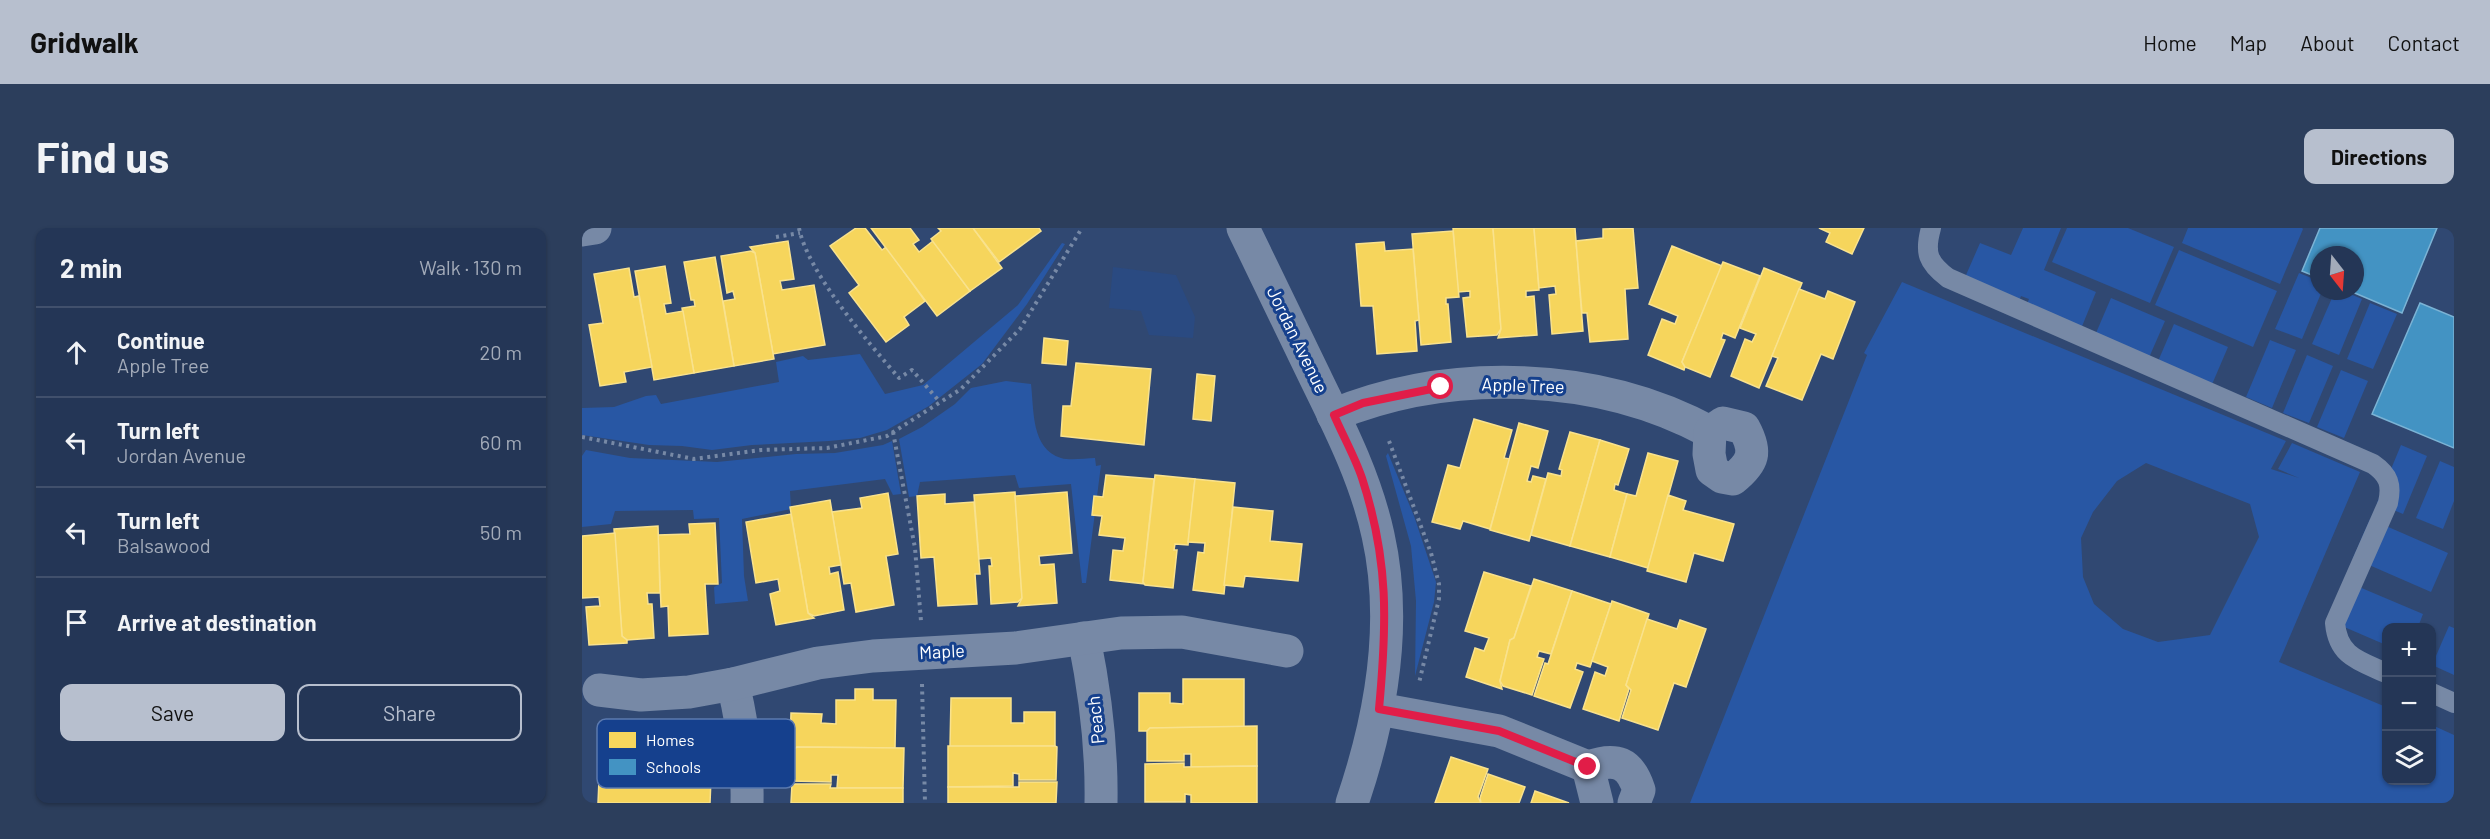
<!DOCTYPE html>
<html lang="en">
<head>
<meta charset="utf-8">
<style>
	:root { --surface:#243656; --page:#2c3e5c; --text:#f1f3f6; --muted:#a3abb9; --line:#41506c; --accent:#b7bfce }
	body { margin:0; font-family:Barlow,sans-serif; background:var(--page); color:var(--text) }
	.controls { position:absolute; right:18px; bottom:18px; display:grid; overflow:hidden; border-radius:12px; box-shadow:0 2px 4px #0004 }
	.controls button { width:54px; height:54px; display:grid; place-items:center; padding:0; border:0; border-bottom:2px solid var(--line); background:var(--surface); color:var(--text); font:30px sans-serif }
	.compass { position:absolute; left:1728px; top:18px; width:54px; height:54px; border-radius:50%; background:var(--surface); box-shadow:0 2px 4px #0004; rotate:163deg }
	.stop { position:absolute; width:18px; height:18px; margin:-14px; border:4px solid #e11d48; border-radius:50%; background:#fff }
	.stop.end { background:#e11d48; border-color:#fff; box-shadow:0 2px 6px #0008 }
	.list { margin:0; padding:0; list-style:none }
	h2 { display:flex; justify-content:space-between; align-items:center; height:78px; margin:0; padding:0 24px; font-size:26px }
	h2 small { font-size:20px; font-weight:400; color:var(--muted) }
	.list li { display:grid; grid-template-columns:39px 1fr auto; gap:18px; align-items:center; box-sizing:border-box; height:90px; padding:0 24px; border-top:2px solid var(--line) }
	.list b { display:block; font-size:22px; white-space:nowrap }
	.list p { margin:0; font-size:20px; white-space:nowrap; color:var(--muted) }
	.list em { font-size:20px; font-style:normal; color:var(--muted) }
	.actions { display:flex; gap:12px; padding:18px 24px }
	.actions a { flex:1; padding:14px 0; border:2px solid var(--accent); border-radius:12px; text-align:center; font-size:21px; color:var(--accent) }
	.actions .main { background:var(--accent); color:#111 }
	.icon { flex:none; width:33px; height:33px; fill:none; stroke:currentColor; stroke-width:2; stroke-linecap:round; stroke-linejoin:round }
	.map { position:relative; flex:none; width:1872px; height:575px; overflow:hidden; border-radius:12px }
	header { display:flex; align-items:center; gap:36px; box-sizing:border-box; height:84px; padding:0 30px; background:var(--accent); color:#111 }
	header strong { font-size:28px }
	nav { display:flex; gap:33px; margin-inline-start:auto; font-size:21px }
	.intro { display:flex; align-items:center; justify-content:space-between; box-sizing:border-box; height:144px; padding:0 36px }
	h1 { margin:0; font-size:42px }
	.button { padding:15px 27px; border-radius:12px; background:var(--accent); color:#111; font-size:21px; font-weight:700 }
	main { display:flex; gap:36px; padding:0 36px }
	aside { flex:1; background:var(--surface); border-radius:12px; box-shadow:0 2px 4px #0004 }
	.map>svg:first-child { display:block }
</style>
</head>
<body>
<header>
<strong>Gridwalk</strong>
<nav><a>Home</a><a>Map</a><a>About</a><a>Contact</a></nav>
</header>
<div class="intro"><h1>Find us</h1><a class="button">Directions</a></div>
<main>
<aside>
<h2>2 min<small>Walk · 130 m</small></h2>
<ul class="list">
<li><svg class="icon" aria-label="ahead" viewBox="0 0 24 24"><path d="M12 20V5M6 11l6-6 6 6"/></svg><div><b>Continue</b><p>Apple Tree</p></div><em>20 m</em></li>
<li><svg class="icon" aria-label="left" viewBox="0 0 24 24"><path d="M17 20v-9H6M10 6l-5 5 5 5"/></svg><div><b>Turn left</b><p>Jordan Avenue</p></div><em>60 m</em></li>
<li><svg class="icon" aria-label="left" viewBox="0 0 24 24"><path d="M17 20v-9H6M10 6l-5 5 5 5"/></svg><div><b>Turn left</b><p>Balsawood</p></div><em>50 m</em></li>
<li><svg class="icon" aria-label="arrive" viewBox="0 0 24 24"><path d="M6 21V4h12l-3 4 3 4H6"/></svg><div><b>Arrive at destination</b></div></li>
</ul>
<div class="actions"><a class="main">Save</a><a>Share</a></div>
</aside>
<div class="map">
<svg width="1872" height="575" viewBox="0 0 1872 575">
	<rect width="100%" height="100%" fill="#304872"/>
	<!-- green -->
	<g fill="#2857a4" fill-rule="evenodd">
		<polygon points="1441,0 1479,0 1462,42 1514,64 1494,113 1439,91 1447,71 1439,68 1432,86 1377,63 1398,15 1429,27"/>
		<polygon points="1485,0 1546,0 1592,19 1568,75 1470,34"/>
		<polygon points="1606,0 1720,0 1721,1 1698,56 1600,15"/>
		<polygon points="480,15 483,16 445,76 400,136 347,178 305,202 278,210 247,213 170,217 130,222 100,218 67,217 0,207 0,180 32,179 64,168 74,167 79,176 197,154 194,134 221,128 226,132 278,126 303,166 341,157 436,77"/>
		<polygon points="1597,22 1695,63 1671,119 1573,77"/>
		<polygon points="1717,45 1737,53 1737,63 1740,63 1720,111 1693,101"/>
		<path d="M1320 54 1704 213 1689 241 1717 250 1696 241 1710 215 1778 244 1697 434 1804 479V552H1850V497L1872 507V575H1108L1285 127 1282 125ZM1564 235 1668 276 1677 309 1628 407 1576 414 1541 401 1512 376 1501 349 1499 310 1511 284 1535 253Z"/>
		<polygon points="1753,63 1761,63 1780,71 1757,127 1730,116"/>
		<polygon points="1529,70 1583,93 1562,141 1508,119"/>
		<polygon points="1788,75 1815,86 1791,141 1765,131"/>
		<polygon points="1592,96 1646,119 1625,168 1571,145"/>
		<polygon points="1688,112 1714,122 1690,180 1664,169"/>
		<polygon points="1725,127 1751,138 1727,195 1701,185"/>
		<polygon points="1759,142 1786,153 1762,210 1735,199"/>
		<path d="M424 153 449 156C452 182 449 221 479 230 489 233 503 230 513 230L514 238 519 237 504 355H500L489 256 437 260 433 247 338 254 335 268 327 269 317 211 340 199 373 176 389 160Z"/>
		<polygon points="310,213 319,266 311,267 303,251 208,263 209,281 160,291 162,348 166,373 133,376 132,359 140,355 137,290 112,291 111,282 33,283 29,296 0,299 0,228 4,222 48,230 135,234 214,226 253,225 301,217"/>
		<polygon points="1819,217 1845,228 1821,286 1795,275"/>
		<polygon points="806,225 832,288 854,354 852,374 833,448 834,373 829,318 804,228"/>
		<polygon points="1858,233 1872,239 1872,273 1861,301 1834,290"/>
		<polygon points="1788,291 1866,325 1849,364 1771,330"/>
		<polygon points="1763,353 1841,386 1836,399 1804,400 1804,417 1746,392"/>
		<polygon points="1867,398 1872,400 1872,447 1850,437"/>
	</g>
	<!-- water -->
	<polygon fill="#2a4a81" points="531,39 594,47 613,89 611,110 567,107 559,83 527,80"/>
	<!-- homes -->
	<g fill="#f6d55c" stroke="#f9e28d" stroke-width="1.5">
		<polygon points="274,0 283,0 300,22 304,19 343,73 322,89 327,97 304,114 267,65 277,57 248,18"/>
		<polygon points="289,0 328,0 337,12 331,16 337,24 351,13 388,63 355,88"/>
		<polygon points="356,0 391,0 420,40 388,63 349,11 359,3"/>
		<polygon points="391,0 457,0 459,3 417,34"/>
		<polygon points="871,0 911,0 919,101 915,107 885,109 881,70 888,69 888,63 876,64"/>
		<polygon points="911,0 952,0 957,62 944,63 944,69 952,68 955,107 916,110 919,101"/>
		<polygon points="952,0 993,0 1001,103 970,106 967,67 974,66 973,58 957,60"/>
		<polygon points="1051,0 1056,60 1043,61 1046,111 1008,114 1005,85 1000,85 994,13 1021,10 1021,1"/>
		<polygon points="1237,0 1282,0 1270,26 1244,14 1248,5"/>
		<polygon points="871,3 877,69 864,70 864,76 866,76 869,114 839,117 830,6"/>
		<polygon points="206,13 212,51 198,53 200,62 232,57 243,117 191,126 173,25 168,19"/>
		<polygon points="802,14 803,23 831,21 837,92 833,93 835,123 795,126 791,78 779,78 774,16"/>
		<polygon points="1090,18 1140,38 1100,134 1103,139 1102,142 1066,127 1080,91 1093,96 1096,88 1067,76"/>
		<polygon points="169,23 173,25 192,131 152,138 141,73 153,71 151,63 145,65 139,28"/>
		<polygon points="133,29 152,138 112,145 100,80 113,78 112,72 109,72 102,34"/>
		<polygon points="1141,34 1178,48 1153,110 1141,105 1139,111 1143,112 1128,149 1103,139 1100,134"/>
		<polygon points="83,38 89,75 82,76 84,86 101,83 112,145 72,152 53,43"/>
		<polygon points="47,40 52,69 57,68 70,139 42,144 44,154 18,158 7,97 21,95 12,46"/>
		<polygon points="1182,40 1220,55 1177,160 1149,148 1163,111 1170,114 1174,106 1158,100"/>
		<polygon points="1217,61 1243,71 1246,63 1273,74 1251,131 1239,126 1220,172 1184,158 1196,130 1190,128"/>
		<polygon points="462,110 486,113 484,137 460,135"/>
		<polygon points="494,135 569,141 562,217 479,208 481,178 489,178"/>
		<polygon points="615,146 633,148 629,193 611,191"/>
		<polygon points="892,191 930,202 922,230 928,231 908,301 881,293 878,301 850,294 866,237 878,240"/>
		<polygon points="937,195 966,203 956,240 949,238 945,253 949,254 951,248 964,251 947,313 908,302"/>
		<polygon points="988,204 1018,212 988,318 949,307 966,245 979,248 980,242 977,241"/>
		<polygon points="1018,212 1047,221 1036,257 1033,256 1032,262 1045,266 1028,329 988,318"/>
		<polygon points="1066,225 1096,233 1066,340 1028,329 1045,266 1054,268"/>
		<polygon points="524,247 572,251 561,354 563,356 528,352 531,322 541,323 543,310 517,307 520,288 510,287 512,268 521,269"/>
		<polygon points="573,247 613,251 606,317 593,316 592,322 595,322 591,360 563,357 561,354"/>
		<polygon points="613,251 653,255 642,366 611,362 616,324 622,325 623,315 606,314"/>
		<polygon points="433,264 440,370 436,374 409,376 407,338 410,338 409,330 397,331 392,267"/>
		<polygon points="485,264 490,325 457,328 458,337 472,336 475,375 436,378 440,370 433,268"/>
		<polygon points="306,265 316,326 304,328 312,377 274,384 269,355 262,356 250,284 280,280 278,270"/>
		<polygon points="363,266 363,276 392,274 398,346 393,346 395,376 356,378 352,329 339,330 335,268"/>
		<polygon points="1086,267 1104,273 1101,282 1152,296 1141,333 1112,325 1104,354 1065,343"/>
		<polygon points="248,272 259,337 247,339 248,346 256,344 262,382 232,388 226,385 208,279"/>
		<polygon points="651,279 691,283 688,313 720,316 716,353 663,348 661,359 642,357"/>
		<polygon points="209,286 226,385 232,390 194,397 188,366 198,363 196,351 174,355 164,294"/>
		<polygon points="133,295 136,356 123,356 126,406 87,408 86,378 79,379 76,307 108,306 107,296"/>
		<polygon points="76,298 78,365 65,365 66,376 70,376 72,410 45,412 40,408 32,301"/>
		<polygon points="33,305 40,408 45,412 45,415 7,417 4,379 18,378 17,369 0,370 0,308"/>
		<polygon points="902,344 949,358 932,410 928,412 918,453 920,461 884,449 893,420 902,423 907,410 883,403"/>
		<polygon points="952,351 990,363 969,426 957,423 955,429 962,431 950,467 921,458 918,453 928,412 932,410"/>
		<polygon points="990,363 1029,376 1008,439 995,435 993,441 1001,444 988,480 952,468 963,435 966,436"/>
		<polygon points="1030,373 1067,386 1044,457 1047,461 1037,493 1001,481 1013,444 1023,448 1026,439 1010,433"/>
		<polygon points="1065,391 1095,401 1098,392 1124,401 1104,459 1092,455 1076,502 1040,490 1049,462 1044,457"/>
		<polygon points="601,451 662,451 662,499 568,500 565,503 557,503 557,465 588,465 588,475 601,476"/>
		<polygon points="273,461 291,461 291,472 314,472 313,520 215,519 208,523 209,485 240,486 239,495 254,496 254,472 273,472"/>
		<polygon points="369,470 429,470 429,495 442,495 442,484 473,484 473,518 368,519"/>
		<polygon points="675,498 675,538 609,539 609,526 602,526 602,533 565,533 565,503 568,500"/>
		<polygon points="366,518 473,518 475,519 474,552 437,552 437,546 431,545 431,558 366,559"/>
		<polygon points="215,519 322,520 321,560 255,560 256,547 249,547 249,554 210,553 210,523"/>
		<polygon points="869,529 906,541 896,569 899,575 853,575"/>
		<polygon points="602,535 602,539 675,538 675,575 609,575 609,567 603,566 603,574 563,574 563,536"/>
		<polygon points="906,546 943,559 937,575 899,575 898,570"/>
		<polygon points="100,550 129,551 128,575 16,575 17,552 95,554"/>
		<polygon points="437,554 475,554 474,575 366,575 366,559 437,559"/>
		<polygon points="210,556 249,556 248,560 321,560 321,575 209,575"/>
		<polygon points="953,563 987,575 949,575"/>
	</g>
	<!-- schools -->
	<g fill="#4393c3" stroke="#7bb3d5" stroke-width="1.5">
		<polygon points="1738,0 1855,0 1820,85 1768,63 1773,63 1773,27 1737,27 1737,50 1720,43"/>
		<polygon points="1838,75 1872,89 1872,220 1790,186"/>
	</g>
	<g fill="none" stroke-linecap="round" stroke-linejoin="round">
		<!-- path -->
		<g stroke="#7789a6" stroke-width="4" stroke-dasharray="3 4.5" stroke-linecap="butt">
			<path d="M217 0C226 45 286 114 317 150L330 142 358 174"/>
			<polyline points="194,9 218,5"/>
			<polyline points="311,204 333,320 339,393"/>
			<polyline points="0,209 112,231 179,222 245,220 305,208 379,161 438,101 500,0"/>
			<polyline points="807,213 849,325 857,356 857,371 837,455"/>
			<polyline points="340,456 343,575"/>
		</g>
		<!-- service -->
		<g stroke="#7789a6" stroke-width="20">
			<path d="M1349 0C1342 25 1346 35 1366 50L1791 236C1807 247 1810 257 1806 275L1753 395C1756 429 1778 433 1804 445"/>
			<polyline points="1850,465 1872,475"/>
		</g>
		<!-- minor -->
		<g stroke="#7789a6" stroke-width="33">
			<polyline points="0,2 13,0"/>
			<path d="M751 187C868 139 1016 143 1128 204"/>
			<path d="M1141 195 1162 200C1175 224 1172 234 1151 251L1140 249 1130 242 1127 226 1128 204Z"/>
			<path d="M502 410C513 464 520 520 519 575"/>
			<path d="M151 456C161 497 166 533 165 575"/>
			<polyline points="17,462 59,467 107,464 151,456 236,435 291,428 434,420 539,405 600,404 705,423"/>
			<polyline points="797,481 917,503 1006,539"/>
			<path d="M1006 539C1034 529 1048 534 1057 562L1052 575"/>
			<polyline points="1006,539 1015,575"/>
		</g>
		<!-- tertiary -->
		<path stroke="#7789a6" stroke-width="33" d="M661 0C685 50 710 101 734 151 759 202 784 252 796 307 816 396 799 490 770 575"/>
	</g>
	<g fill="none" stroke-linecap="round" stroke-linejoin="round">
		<!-- route -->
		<path stroke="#e11d48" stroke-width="8" d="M859 159 781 175 752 187C761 208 773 229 780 250 807 333 805 395 797 481L917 503 1006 539"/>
	</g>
	<g text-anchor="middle" stroke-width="6" stroke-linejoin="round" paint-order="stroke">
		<!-- street labels -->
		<g font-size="18" fill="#fff" stroke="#15408d">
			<text transform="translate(715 112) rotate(64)" y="6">Jordan Avenue</text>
			<text transform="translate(941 158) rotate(2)" y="6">Apple Tree</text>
			<text transform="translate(360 424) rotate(-3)" y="6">Maple</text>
			<text transform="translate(514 492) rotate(-96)" y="6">Peach</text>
		</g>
	</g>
	<!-- legend -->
	<rect x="15" y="491" width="198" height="69" rx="9" fill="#15408d" stroke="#5b79af" stroke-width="1.5"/>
	<rect x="27" y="504" width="27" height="16" fill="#f6d55c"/>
	<rect x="27" y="531" width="27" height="16" fill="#4393c3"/>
	<g font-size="16" fill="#fff">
		<text x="64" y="518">Homes</text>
		<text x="64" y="545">Schools</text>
	</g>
</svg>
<div class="controls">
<button>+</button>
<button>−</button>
<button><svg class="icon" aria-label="layers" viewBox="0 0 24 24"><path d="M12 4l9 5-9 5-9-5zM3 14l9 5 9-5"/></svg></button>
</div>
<svg class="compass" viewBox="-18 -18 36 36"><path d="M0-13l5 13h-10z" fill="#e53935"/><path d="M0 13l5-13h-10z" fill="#a3abb9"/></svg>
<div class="stop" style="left:859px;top:159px"></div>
<div class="stop end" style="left:1006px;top:539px"></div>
</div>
</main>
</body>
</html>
